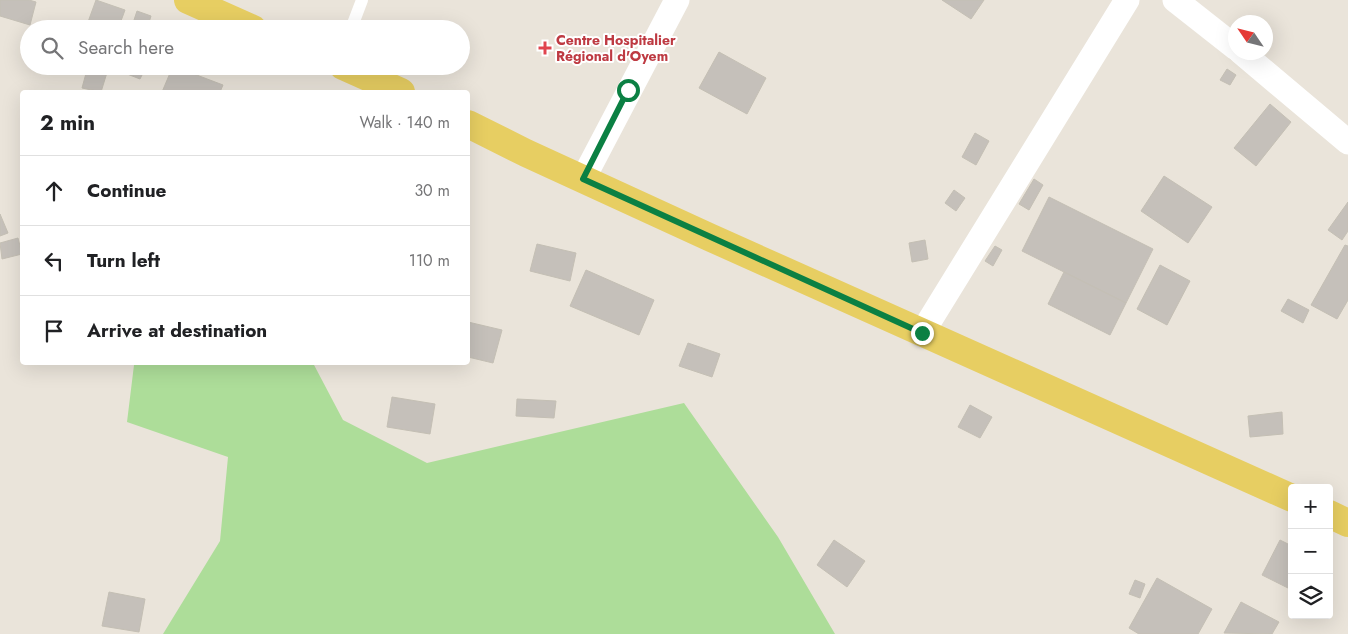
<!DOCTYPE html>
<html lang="en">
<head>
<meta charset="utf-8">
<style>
	:root { --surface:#fff; --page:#f2f2f2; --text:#202124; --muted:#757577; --line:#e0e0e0 }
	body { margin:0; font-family:Jost,sans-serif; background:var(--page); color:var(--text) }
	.controls { position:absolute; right:15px; bottom:15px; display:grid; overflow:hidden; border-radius:5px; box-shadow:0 5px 20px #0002 }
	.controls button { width:45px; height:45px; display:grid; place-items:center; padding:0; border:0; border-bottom:1px solid var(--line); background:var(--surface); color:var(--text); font:25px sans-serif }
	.compass { position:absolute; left:1228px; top:15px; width:45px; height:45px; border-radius:50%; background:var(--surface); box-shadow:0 5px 20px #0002; rotate:305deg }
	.stop { position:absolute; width:15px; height:15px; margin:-11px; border:4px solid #0b8043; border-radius:50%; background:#fff }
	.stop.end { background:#0b8043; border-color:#fff; box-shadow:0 1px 5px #0008 }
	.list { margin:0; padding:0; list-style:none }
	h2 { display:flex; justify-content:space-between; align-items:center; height:65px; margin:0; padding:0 20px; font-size:21px }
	h2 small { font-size:16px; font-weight:400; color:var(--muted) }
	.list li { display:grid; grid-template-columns:32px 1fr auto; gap:15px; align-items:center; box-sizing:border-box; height:70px; padding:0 20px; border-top:1px solid var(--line) }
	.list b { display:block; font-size:19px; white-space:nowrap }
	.list em { font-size:16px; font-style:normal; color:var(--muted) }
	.icon { flex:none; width:28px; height:28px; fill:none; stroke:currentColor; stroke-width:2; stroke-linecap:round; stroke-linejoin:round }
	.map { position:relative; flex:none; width:1348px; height:634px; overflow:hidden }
	.search { position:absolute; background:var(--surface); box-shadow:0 5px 20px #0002; left:20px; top:20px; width:450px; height:55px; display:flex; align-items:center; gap:12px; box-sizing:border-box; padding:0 18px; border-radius:28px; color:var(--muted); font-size:19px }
	.panel { position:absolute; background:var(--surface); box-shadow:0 5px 20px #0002; left:20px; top:90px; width:450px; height:275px; border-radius:5px }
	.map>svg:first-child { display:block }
</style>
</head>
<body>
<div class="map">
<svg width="1348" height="634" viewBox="0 0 1348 634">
	<rect width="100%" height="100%" fill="#eae4da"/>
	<!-- green -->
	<polygon fill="#addd99" points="143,363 313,363 343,420 427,463 684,403 778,537 835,634 163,634 220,541 228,457 127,422 134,365"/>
	<!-- building -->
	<g fill="#c5c0ba" stroke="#c4bfb4">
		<polygon points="0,0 29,0 36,2 30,25 0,16"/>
		<polygon points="96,0 125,10 118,29 106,29 88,22"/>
		<polygon points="942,0 984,0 971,19"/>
		<polygon points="137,11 151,16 147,29 131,29"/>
		<polygon points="719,52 766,78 747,114 699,88"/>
		<polygon points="88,66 109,66 101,92 82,88"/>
		<polygon points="124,66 145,66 146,67 140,79 122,72"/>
		<polygon points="173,66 223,85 220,92 162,92"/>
		<polygon points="1227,69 1236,75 1230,85 1220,80"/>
		<polygon points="1270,104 1291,122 1256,166 1234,148"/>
		<polygon points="975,133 989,141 976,165 962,157"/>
		<polygon points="1164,176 1212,207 1188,243 1141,211"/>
		<polygon points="1034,179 1043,185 1029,210 1019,204"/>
		<polygon points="954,190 965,198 956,211 945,203"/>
		<polygon points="1049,197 1153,249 1126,303 1022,251"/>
		<polygon points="1348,202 1348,231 1342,240 1328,230"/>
		<polygon points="0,214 8,233 0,236"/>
		<polygon points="18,238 22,254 2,259 0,243"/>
		<polygon points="925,240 928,259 912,262 909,243"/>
		<polygon points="537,244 576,253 570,281 530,271"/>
		<polygon points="1345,245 1348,246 1348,300 1337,319 1311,305"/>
		<polygon points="995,246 1002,250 993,266 985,261"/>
		<polygon points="1160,265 1190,281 1167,325 1137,309"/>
		<polygon points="586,270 654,300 639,335 570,306"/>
		<polygon points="1064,272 1126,303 1110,335 1048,304"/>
		<polygon points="1288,299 1309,310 1303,323 1281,311"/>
		<polygon points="468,322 502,330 493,363 468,357"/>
		<polygon points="688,343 720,354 712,377 679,366"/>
		<polygon points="392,397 435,404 430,434 387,427"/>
		<polygon points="517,399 556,401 554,418 516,416"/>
		<polygon points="970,405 992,417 980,438 958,427"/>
		<polygon points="1282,412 1283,434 1250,437 1248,416"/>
		<polygon points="834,540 865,561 847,587 817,565"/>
		<polygon points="1280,540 1292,546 1292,590 1262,575"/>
		<polygon points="1157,578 1212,609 1198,634 1139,634 1129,628"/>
		<polygon points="1135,580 1145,584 1140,598 1129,594"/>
		<polygon points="109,592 145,599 139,632 102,626"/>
		<polygon points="1241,602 1279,622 1272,634 1224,633"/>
	</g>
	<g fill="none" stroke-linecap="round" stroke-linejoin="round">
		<!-- service -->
		<polyline stroke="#fff" stroke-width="12" points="351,29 362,0"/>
		<!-- minor -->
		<g stroke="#fff" stroke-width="25">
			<polyline points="1175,0 1236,48"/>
			<polyline points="1241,52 1348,142"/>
			<polyline points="583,179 677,0"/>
			<polyline points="922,333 1127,0"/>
		</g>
		<!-- primary -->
		<g stroke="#e7ce62" stroke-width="28">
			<polyline points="188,0 253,29"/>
			<polyline points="343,66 401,92"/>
			<polyline points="468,124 526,153 709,237 1292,498"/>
			<polyline points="1329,514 1348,523"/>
		</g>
	</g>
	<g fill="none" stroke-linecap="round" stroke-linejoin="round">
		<!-- route -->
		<polyline stroke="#0b8043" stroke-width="6" points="628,90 583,179 922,333"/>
	</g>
	<!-- markers -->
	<path fill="#e0444e" stroke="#fff" stroke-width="2" d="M542.5 40.5h5v5h5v5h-5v5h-5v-5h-5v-5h5z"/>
	<g text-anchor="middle" stroke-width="4" stroke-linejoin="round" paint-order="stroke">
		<!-- health labels -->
		<g font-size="14" font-weight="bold" fill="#be3a42" stroke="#fff" text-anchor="start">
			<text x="556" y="45">Centre Hospitalier<tspan x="556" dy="16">Régional d'Oyem</tspan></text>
		</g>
	</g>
</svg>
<div class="controls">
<button>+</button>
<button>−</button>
<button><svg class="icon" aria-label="layers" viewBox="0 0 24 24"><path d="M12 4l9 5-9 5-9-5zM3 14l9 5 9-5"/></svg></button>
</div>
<svg class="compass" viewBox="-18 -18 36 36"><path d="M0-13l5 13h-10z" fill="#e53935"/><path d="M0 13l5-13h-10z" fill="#757577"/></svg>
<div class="stop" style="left:628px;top:90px"></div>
<div class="stop end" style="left:922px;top:333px"></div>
<div class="search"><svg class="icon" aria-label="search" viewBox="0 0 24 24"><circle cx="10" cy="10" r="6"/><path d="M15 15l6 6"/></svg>Search here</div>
<section class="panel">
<h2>2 min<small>Walk · 140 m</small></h2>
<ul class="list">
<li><svg class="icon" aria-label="ahead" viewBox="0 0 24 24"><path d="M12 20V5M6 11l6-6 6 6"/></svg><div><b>Continue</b></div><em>30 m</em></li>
<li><svg class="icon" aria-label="left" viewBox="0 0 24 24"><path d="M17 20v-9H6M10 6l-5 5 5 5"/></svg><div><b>Turn left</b></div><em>110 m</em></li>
<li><svg class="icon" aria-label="arrive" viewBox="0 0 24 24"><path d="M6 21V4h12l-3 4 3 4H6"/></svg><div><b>Arrive at destination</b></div></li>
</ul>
</section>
</div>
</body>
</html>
